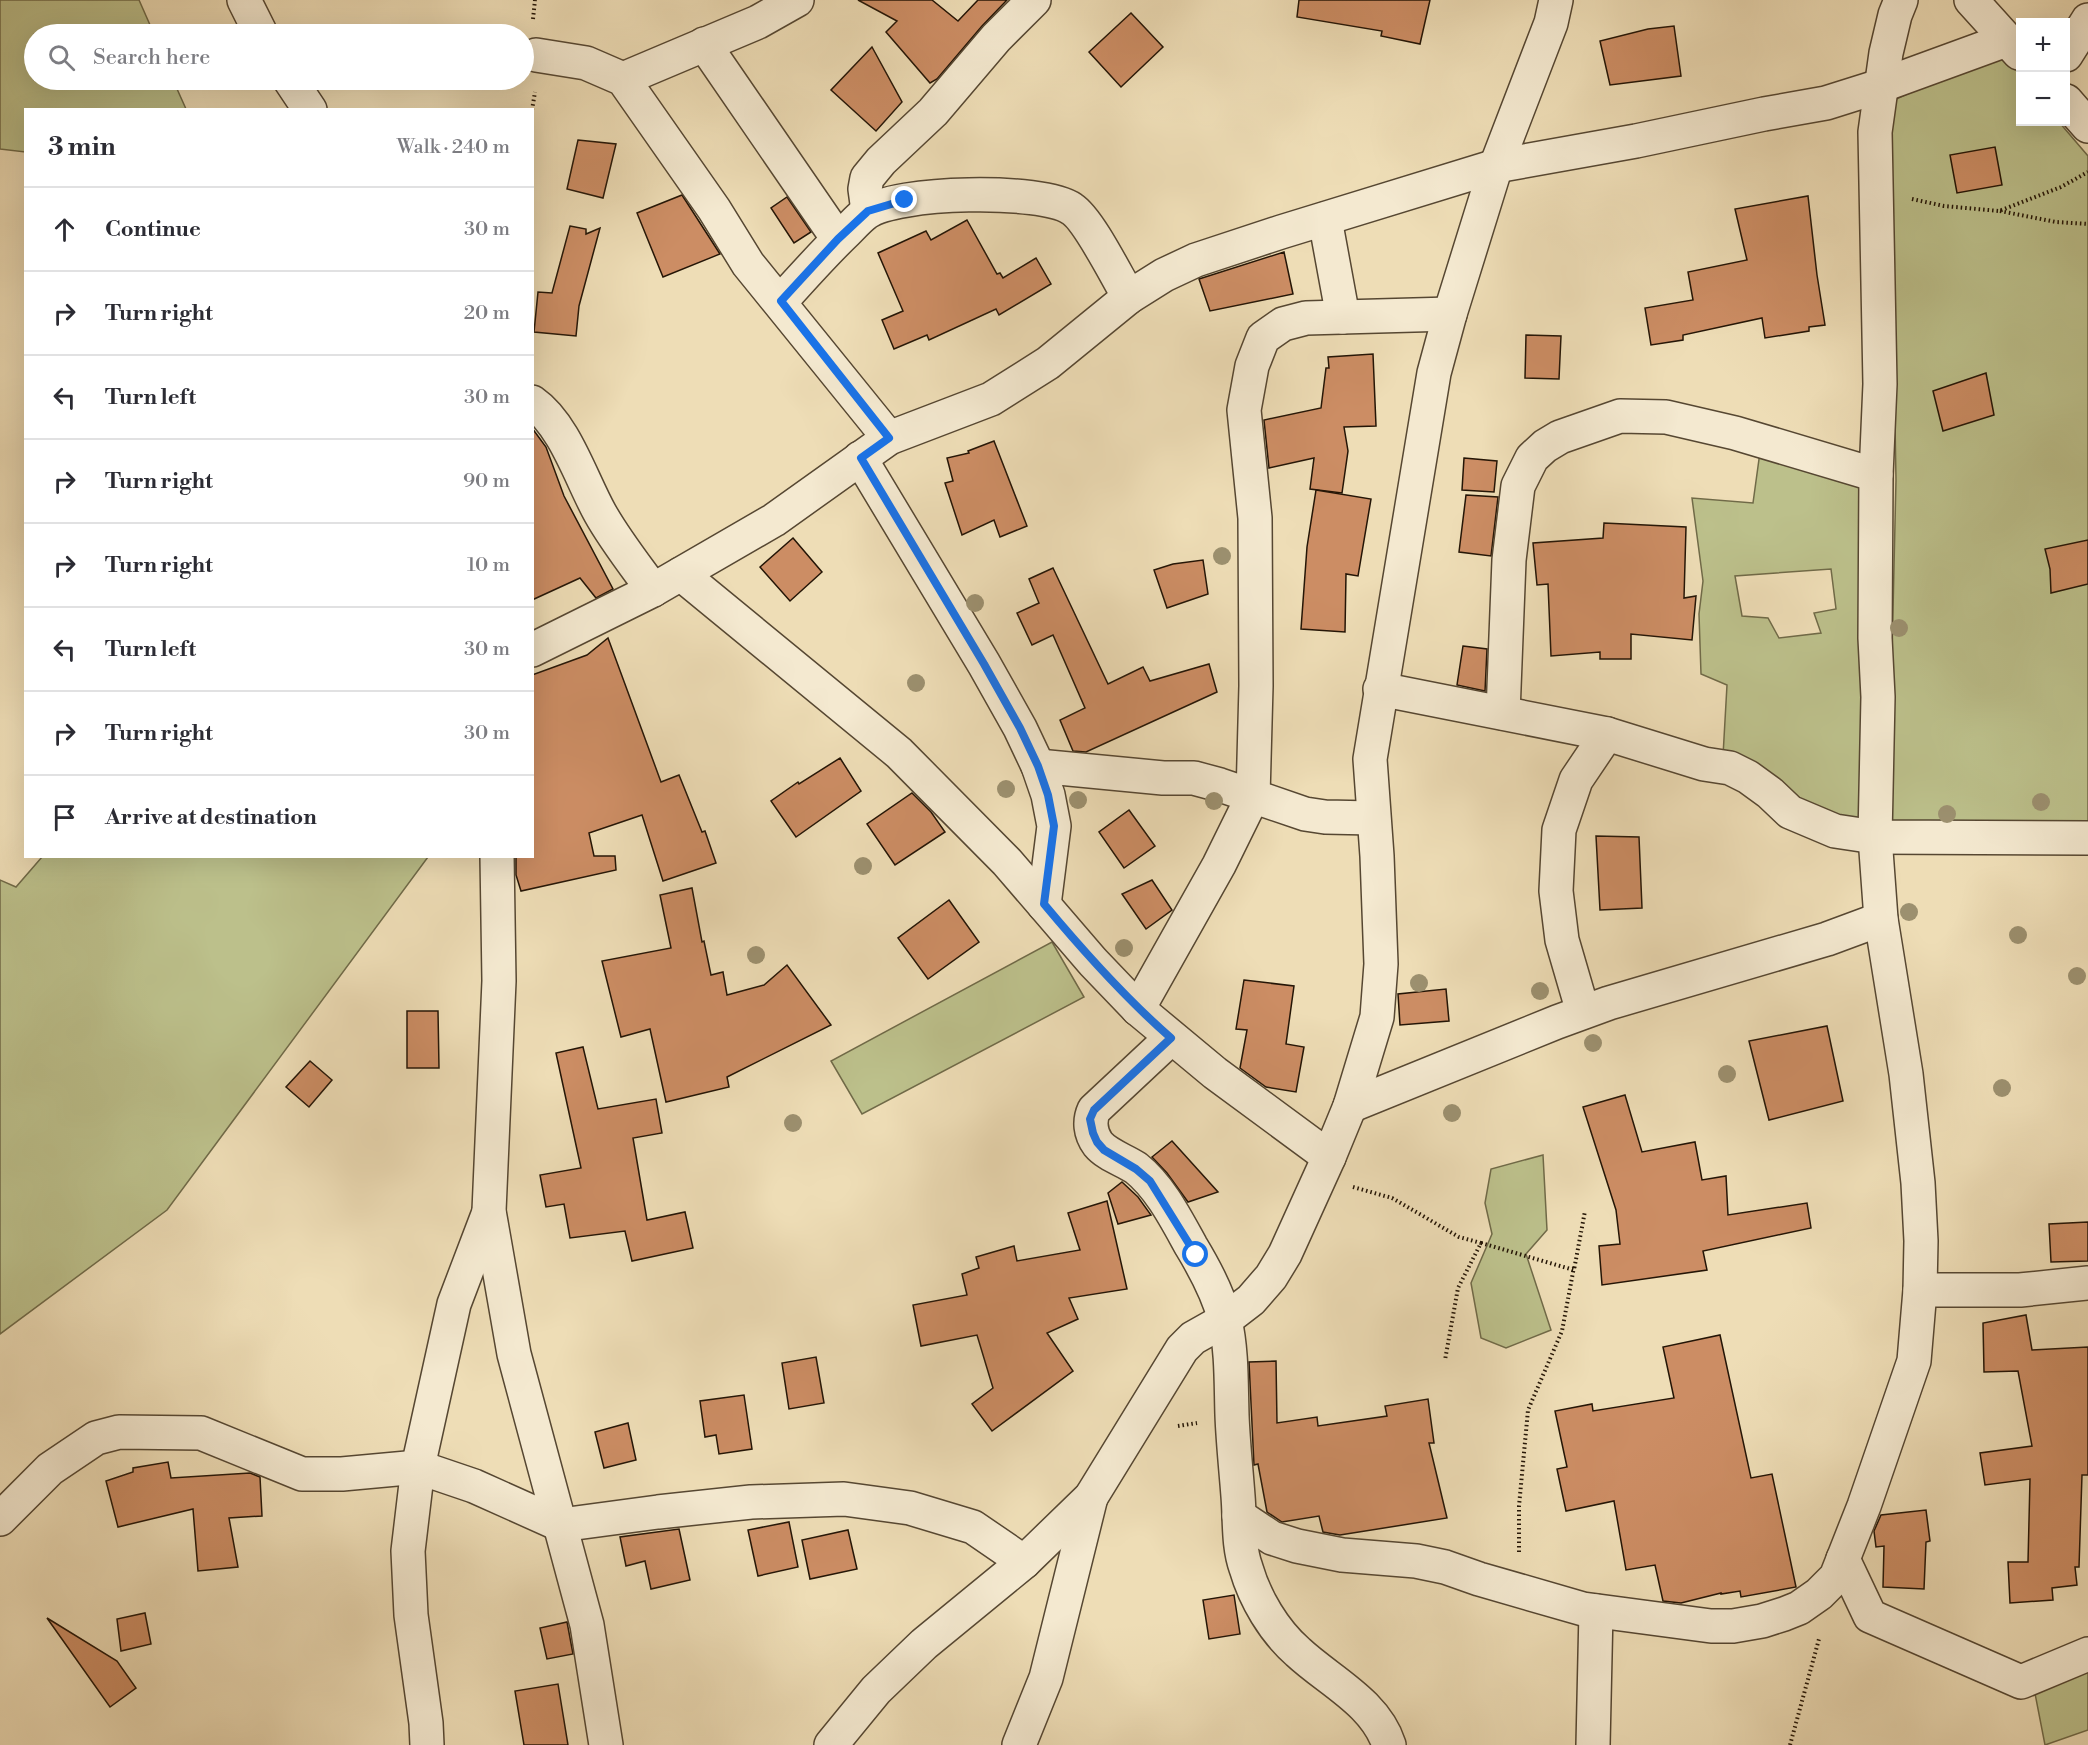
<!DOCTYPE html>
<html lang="en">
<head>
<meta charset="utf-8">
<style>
	:root { --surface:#fff; --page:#f7f7f7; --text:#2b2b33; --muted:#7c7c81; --line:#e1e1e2 }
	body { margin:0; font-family:"Libre Bodoni",serif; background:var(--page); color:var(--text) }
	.controls { position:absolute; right:18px; top:18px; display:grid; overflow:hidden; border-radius:0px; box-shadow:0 6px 24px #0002 }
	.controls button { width:54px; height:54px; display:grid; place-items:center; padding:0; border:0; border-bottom:2px solid var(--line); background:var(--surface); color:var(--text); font:30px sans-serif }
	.stop { position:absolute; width:18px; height:18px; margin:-14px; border:4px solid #1a73e8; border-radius:50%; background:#fff }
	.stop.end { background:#1a73e8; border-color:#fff; box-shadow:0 2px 6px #0008 }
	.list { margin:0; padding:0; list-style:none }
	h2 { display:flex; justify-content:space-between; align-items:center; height:78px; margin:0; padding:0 24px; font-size:26px }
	h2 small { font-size:20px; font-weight:400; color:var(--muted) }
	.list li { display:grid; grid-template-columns:39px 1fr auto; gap:18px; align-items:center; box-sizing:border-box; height:84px; padding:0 24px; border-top:2px solid var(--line) }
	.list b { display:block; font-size:22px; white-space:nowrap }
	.list em { font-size:20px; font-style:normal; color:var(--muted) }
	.icon { flex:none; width:33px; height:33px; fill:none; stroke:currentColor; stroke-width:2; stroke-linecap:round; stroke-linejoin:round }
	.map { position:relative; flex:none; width:2088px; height:1745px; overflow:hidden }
	.search { position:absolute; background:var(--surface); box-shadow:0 6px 24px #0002; left:24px; top:24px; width:510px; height:66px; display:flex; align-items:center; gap:15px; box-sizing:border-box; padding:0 21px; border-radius:33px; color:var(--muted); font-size:22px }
	.panel { position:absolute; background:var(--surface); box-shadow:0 6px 24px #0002; left:24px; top:108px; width:510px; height:750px; border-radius:0px }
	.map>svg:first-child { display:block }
</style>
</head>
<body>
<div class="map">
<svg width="2088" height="1745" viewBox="0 0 2088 1745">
	<rect width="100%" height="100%" fill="#eeddb6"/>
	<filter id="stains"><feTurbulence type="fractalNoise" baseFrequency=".00333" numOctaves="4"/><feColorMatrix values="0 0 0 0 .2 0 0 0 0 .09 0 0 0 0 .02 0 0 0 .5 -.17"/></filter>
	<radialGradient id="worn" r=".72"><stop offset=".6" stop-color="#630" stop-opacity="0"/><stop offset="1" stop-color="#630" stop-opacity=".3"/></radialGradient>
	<!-- green -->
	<g fill="#bcc08b" stroke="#706a48" stroke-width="1.5" fill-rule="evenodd">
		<polygon points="0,0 139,0 154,34 34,34 34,80 173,80 186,109 26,110 25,152 0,149"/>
		<polygon points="2001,51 2020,75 2020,122 2059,122 2088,156 2088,826 1888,828 1896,480 1890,137 1894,100"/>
		<path d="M1760 452 1872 478 1870 823 1796 808 1723 756 1727 685 1701 674 1699 614 1703 581 1692 498 1753 503ZM1831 569 1836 609 1814 613 1821 633 1779 638 1768 618 1742 616 1735 576Z"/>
		<polygon points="42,857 428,857 167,1210 0,1334 0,880 16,887"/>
		<polygon points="1052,942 1084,997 862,1114 831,1061"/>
		<polygon points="1543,1155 1547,1230 1526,1254 1551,1330 1506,1348 1481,1338 1471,1283 1492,1234 1485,1203 1491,1169"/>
		<polygon points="2088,1655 2088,1730 2045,1745 2031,1673"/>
	</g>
	<!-- building -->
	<g fill="#cc8d64" stroke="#241506" stroke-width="1.5">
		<polygon points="858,0 932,0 958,21 978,0 1007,0 982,26 937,79 930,83 886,32 897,21"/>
		<polygon points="1299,0 1430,0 1420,44 1381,36 1382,31 1297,17"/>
		<polygon points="1131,13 1163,47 1121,87 1089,52"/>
		<polygon points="1674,26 1681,76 1610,85 1600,41 1648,29"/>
		<polygon points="872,47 902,102 876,131 831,90"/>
		<polygon points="578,140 616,144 603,198 567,189"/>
		<polygon points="1995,147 2002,185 1957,193 1950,155"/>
		<polygon points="682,195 720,254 663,277 637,213"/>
		<polygon points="1808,196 1817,275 1825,325 1809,327 1809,331 1765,338 1762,318 1683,335 1683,340 1651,345 1645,308 1693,300 1688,272 1747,260 1735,209"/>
		<polygon points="787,197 811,232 794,243 771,208"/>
		<polygon points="967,220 997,274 1000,273 1003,278 1036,258 1051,284 999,315 996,309 929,340 927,335 894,349 882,320 903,311 878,253 926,231 931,240"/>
		<polygon points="570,226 586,229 586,234 600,228 579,306 576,336 534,332 538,292 552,293"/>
		<polygon points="1284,252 1293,294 1210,311 1199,279"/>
		<polygon points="1526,335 1561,336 1559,379 1525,378"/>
		<polygon points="1373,354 1376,426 1344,427 1348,451 1342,493 1310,489 1314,458 1269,468 1264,420 1321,408 1326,368 1329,368 1328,357"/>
		<polygon points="1986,373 1994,415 1943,431 1933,391"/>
		<polygon points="532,428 546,447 564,496 613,589 596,598 580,578 532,600"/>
		<polygon points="994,441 1027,526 1000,537 994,520 962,535 945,483 953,481 947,458 969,453 968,451"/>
		<polygon points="1464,458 1497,461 1494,492 1462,490"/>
		<polygon points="1316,490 1371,499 1358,576 1346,574 1345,632 1301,629 1307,547"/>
		<polygon points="1466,495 1498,497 1491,556 1459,552"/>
		<polygon points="1604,523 1686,527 1684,598 1696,596 1692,640 1631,634 1631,659 1600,659 1600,652 1551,656 1548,584 1537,585 1533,543 1603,538"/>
		<polygon points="793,538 822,572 790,601 760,567"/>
		<polygon points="2088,540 2088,584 2051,593 2050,569 2045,549"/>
		<polygon points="1203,560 1208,594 1167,608 1154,570 1173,564"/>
		<polygon points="1053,568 1108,684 1143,667 1150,681 1209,664 1217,692 1086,752 1073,751 1060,720 1085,708 1053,635 1032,645 1017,613 1039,603 1029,579"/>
		<polygon points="608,638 661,782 679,775 702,832 705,831 716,863 663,881 642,815 589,833 594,856 615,856 616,870 521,891 516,875 516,856 532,856 532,675 587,655"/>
		<polygon points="1463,646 1487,649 1485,691 1457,685"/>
		<polygon points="840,758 861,791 796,837 771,801 798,782 799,784"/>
		<polygon points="912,793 931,812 945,832 895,865 867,824"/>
		<polygon points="1129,810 1155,846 1124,868 1099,832"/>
		<polygon points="1596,836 1639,837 1642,908 1600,910"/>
		<polygon points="1152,880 1172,910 1146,929 1122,894"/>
		<polygon points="692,888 702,942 704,941 711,975 723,972 727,995 764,985 787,965 831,1025 727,1077 729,1087 666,1102 650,1029 621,1037 602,961 671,948 660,895"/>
		<polygon points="949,900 979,942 928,979 898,938"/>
		<polygon points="1244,980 1294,986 1286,1044 1304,1047 1296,1092 1266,1087 1240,1068 1247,1030 1236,1029"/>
		<polygon points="1446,989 1449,1021 1400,1025 1398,994"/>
		<polygon points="407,1011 438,1011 439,1068 407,1068"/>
		<polygon points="1827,1026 1843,1101 1769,1120 1749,1041"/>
		<polygon points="583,1047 598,1109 656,1099 662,1133 633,1138 647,1220 685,1212 693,1248 632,1261 625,1231 570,1238 564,1204 546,1207 540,1175 581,1168 556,1053"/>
		<polygon points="310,1061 332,1080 309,1107 286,1087"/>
		<polygon points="1625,1095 1642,1152 1695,1142 1702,1180 1726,1176 1728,1215 1807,1203 1811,1228 1703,1251 1707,1270 1602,1285 1599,1246 1620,1244 1616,1210 1583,1107"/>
		<polygon points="1172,1141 1218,1192 1188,1202 1167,1173 1152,1157"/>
		<polygon points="1122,1182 1138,1197 1151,1215 1118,1224 1108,1193"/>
		<polygon points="1107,1201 1127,1289 1069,1298 1078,1319 1047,1333 1073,1371 992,1431 972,1404 993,1388 977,1335 921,1346 913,1305 967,1295 962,1274 979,1268 976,1257 1014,1246 1017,1261 1080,1250 1068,1213"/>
		<polygon points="2088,1222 2088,1261 2051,1262 2049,1224"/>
		<polygon points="2026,1315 2032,1350 2088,1347 2088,1475 2082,1475 2079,1567 2075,1567 2077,1585 2052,1588 2053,1600 2010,1603 2008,1562 2028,1562 2030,1479 1985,1485 1980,1453 2032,1446 2018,1371 1984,1372 1983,1323"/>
		<polygon points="1720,1335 1751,1478 1772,1474 1796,1587 1741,1597 1740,1591 1721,1594 1721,1593 1681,1603 1663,1601 1655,1565 1626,1570 1614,1501 1566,1511 1557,1469 1567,1467 1555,1411 1592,1404 1593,1411 1674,1398 1663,1347"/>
		<polygon points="816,1357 824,1403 789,1409 782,1363"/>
		<polygon points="1276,1361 1277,1423 1317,1417 1318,1426 1387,1416 1385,1406 1428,1399 1434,1443 1429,1443 1447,1518 1340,1535 1323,1532 1319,1516 1282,1522 1267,1512 1258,1464 1254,1465 1249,1362"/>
		<polygon points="744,1395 752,1449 719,1454 716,1435 705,1437 700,1401"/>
		<polygon points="628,1423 636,1460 604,1468 595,1432"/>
		<polygon points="168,1462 171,1478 250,1473 260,1477 262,1516 229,1518 238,1567 198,1571 193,1509 118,1527 106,1481 133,1472 133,1468"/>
		<polygon points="1926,1510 1930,1541 1926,1542 1924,1589 1883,1587 1884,1546 1876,1547 1874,1531 1881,1515"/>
		<polygon points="789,1522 798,1567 758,1576 748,1530"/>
		<polygon points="679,1529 690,1580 651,1589 645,1561 626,1566 620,1537"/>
		<polygon points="848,1530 857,1569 810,1579 802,1540"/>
		<polygon points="1234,1595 1240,1634 1209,1639 1203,1600"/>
		<polygon points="145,1613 151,1644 121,1651 117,1619"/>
		<polygon points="47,1618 117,1661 136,1688 110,1707"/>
		<polygon points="567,1622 573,1654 547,1659 540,1628"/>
		<polygon points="558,1684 568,1745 524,1745 515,1691"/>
	</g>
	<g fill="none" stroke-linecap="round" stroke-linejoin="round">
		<defs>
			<g id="minor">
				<polyline points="244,0 261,34"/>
				<polyline points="1971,0 2019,53"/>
				<polyline points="704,44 838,239"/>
				<polyline points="536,55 586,63 623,79 714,209 748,264 889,438"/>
				<polyline points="2066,55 2088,20"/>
				<polyline points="623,79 758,22 797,0"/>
				<polyline points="290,80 310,110"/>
				<polyline points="2066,101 2088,126"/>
				<polyline points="868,211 865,189 867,178 881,161 933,112 996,38 1034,0"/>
				<polyline points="1325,219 1343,317"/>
				<path d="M781 301C802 278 823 254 846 232 853 225 859 218 866 213 895 191 1042 188 1072 209 1089 220 1117 277 1129 297"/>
				<path d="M532 402C565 425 581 479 600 513 615 540 635 565 653 590"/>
				<polyline points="860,458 984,664 1020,728 1038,766 1048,795 1054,826 1044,905"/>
				<polyline points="681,574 899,753 1007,862 1093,962 1138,1009 1215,1073 1329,1157"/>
				<polyline points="532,650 653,590 774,520 889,438 991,399 1048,363 1129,297 1164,275 1196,260 1281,232 1496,166 1636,141 1764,114 1826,103 1880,86 2006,40"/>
				<polyline points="1380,689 1607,734 1704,764 1730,768 1748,777 1770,793 1790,812 1835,831 1875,837 2088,838"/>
				<polyline points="1503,713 1509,560 1518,486 1532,458 1545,446 1560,437 1620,416 1666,417 1735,433 1876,475"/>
				<polyline points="1038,766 1163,778 1194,778 1220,785 1305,814 1325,817 1373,818"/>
				<polyline points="497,856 499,981 489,1211 514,1354 587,1625 606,1745"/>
				<polyline points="1138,1009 1219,865 1253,796 1256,686 1255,518 1244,410 1252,366 1263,338 1283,324 1306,318 1450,314"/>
				<polyline points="1583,1012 1562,940 1556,891 1559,830 1576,780 1607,734"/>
				<path d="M1171 1038 1094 1110C1089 1121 1090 1133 1098 1144 1107 1155 1124 1160 1136 1168 1160 1187 1176 1219 1191 1246 1205 1269 1218 1293 1225 1320 1232 1351 1231 1383 1232 1415 1233 1442 1236 1469 1238 1496 1240 1520 1238 1546 1246 1568 1255 1599 1274 1631 1298 1652 1329 1681 1375 1702 1389 1745"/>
				<polyline points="1350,1106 1557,1022 1609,1003 1827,939 1881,919"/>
				<polyline points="1920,1290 2020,1290 2088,1283"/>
				<polyline points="1239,1516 1272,1538 1297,1546 1342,1555 1416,1561 1445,1567 1479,1579 1583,1609 1711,1626 1733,1626 1762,1621 1784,1614 1799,1608 1819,1594 1836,1577 1864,1506 1914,1361 1920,1290 1921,1241 1918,1183 1906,1074 1881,919 1875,837 1878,697 1875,638 1876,475 1880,384 1875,132 1886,53 1895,15 1901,0"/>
				<polyline points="0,1519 50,1469 96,1438 119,1432 201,1433 302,1474 342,1474 418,1467 474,1486 561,1525 658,1512 751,1502 844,1499 910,1508 973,1527 1024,1562"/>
				<polyline points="1843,1559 1870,1616 2021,1682 2088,1654"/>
				<polyline points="427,1745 426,1723 411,1615 408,1551 418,1467 454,1304 489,1212"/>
				<polyline points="831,1745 876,1690 924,1644 1024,1562 1091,1497 1182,1349 1193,1338 1225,1320 1251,1300 1271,1277 1285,1254 1329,1157 1350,1106 1377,1017 1381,964 1377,856 1370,759 1434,373 1450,314 1496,166 1551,23 1556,0"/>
				<polyline points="1019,1745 1046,1678 1091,1497"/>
				<polyline points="1593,1745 1596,1611"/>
			</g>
		</defs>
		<!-- minor casing -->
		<use href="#minor" stroke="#564732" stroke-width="36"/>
		<!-- path -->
		<g stroke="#241506" stroke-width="4" stroke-dasharray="1.5 3" stroke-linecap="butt">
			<polyline points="533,19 535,0"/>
			<polyline points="532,110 535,92"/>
			<polyline points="1912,199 1944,206 1999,211 2061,187 2088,172"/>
			<polyline points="2000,211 2056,222 2088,224"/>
			<polyline points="1353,1187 1392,1198 1459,1237 1481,1243 1458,1288 1445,1360"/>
			<polyline points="1481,1243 1574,1270 1585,1211"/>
			<polyline points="1178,1426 1197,1423"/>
			<polyline points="1519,1552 1519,1506 1528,1410 1562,1331 1574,1267"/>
			<polyline points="1790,1745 1819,1639"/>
		</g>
		<!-- minor -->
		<use href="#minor" stroke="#f4e9d0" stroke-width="33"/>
	</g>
	<!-- trees -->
	<g fill="#9c906f">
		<circle cx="1222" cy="556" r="9"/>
		<circle cx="975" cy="603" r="9"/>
		<circle cx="1899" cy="628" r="9"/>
		<circle cx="916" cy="683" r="9"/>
		<circle cx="1006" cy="789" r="9"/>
		<circle cx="1078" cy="800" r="9"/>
		<circle cx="1214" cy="801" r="9"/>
		<circle cx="2041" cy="802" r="9"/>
		<circle cx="1947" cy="814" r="9"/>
		<circle cx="863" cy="866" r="9"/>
		<circle cx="1909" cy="912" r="9"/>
		<circle cx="2018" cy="935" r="9"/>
		<circle cx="1124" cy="948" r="9"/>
		<circle cx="756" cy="955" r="9"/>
		<circle cx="2077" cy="976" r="9"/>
		<circle cx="1419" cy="983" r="9"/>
		<circle cx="1540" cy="991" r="9"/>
		<circle cx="1593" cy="1043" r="9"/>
		<circle cx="1727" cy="1074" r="9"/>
		<circle cx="2002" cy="1088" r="9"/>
		<circle cx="1452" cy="1113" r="9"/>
		<circle cx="793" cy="1123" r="9"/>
	</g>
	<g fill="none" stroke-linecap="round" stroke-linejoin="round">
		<!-- route -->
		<path stroke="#1a73e8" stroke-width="8" d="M905 200 868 211 838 239 781 301 889 438 861 458 984 664 1020 728 1038 766 1048 795 1054 826 1044 904C1084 952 1124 997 1171 1038L1094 1110 1090 1119 1093 1133 1097 1142 1104 1150 1136 1169 1150 1181 1196 1255"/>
	</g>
	<rect width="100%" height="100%" filter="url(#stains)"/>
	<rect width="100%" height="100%" fill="url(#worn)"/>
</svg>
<div class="controls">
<button>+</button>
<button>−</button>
</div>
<div class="stop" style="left:1196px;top:1255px"></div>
<div class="stop end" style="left:905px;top:200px"></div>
<div class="search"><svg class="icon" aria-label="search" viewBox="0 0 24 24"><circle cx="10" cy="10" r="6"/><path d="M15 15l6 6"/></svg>Search here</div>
<section class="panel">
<h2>3 min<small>Walk · 240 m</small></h2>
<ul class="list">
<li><svg class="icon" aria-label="ahead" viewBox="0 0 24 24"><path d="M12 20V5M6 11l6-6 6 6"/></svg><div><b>Continue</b></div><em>30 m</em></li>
<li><svg class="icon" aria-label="right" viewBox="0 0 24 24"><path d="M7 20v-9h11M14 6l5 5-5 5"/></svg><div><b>Turn right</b></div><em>20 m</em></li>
<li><svg class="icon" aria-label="left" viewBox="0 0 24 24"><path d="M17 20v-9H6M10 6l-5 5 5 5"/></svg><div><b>Turn left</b></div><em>30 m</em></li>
<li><svg class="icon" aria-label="right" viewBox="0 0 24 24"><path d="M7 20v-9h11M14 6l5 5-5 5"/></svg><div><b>Turn right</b></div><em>90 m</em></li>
<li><svg class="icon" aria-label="right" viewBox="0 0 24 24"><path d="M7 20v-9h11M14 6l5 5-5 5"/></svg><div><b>Turn right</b></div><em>10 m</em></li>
<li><svg class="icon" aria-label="left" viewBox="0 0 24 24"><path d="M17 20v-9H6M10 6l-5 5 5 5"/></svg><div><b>Turn left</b></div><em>30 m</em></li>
<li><svg class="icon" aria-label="right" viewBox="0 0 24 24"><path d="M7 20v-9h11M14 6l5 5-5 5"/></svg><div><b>Turn right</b></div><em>30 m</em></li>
<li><svg class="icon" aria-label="arrive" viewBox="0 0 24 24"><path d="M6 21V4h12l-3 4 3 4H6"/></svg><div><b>Arrive at destination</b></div></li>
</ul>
</section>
</div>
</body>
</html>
